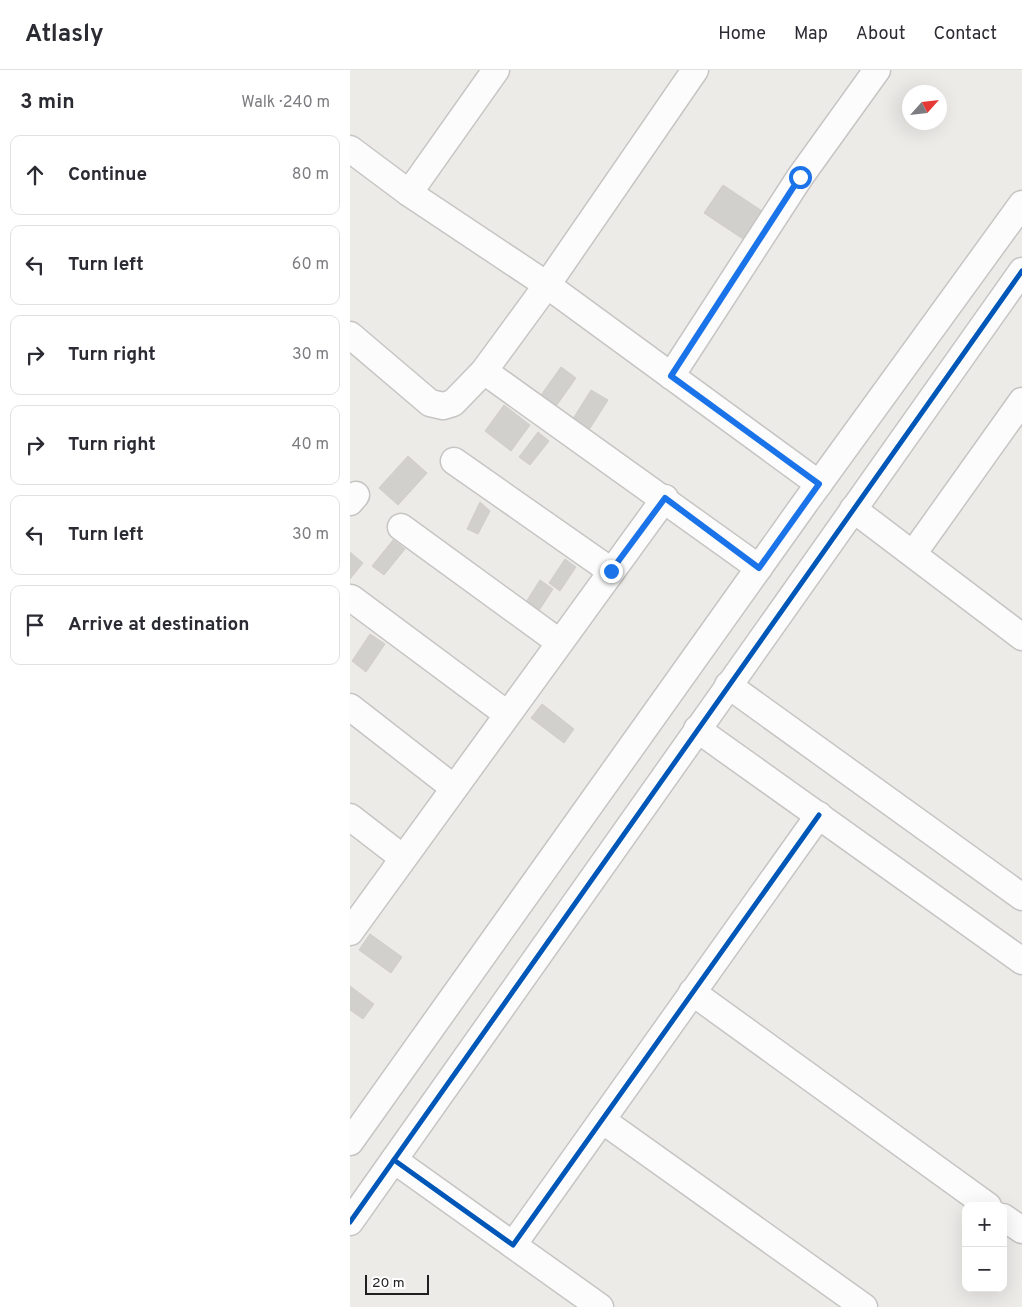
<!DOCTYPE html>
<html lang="en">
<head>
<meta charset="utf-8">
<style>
	:root { --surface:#fff; --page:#f2f2f3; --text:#2b2b33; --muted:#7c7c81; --line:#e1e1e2 }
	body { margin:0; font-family:Overpass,sans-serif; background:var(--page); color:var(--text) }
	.controls { position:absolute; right:15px; bottom:15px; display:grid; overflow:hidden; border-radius:10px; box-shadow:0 5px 20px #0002 }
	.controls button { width:45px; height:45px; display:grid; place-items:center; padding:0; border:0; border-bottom:1px solid var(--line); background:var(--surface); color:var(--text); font:25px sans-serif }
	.compass { position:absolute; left:552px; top:15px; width:45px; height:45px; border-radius:50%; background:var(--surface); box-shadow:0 5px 20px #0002; rotate:63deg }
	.scale { position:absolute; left:15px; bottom:12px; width:64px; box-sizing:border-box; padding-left:5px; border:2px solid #1f1f1f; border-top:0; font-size:14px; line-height:18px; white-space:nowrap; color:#1f1f1f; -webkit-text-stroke:4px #fff; paint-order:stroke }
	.stop { position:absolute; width:15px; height:15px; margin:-11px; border:4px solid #1a73e8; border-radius:50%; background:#fff }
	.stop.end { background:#1a73e8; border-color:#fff; box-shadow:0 1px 5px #0008 }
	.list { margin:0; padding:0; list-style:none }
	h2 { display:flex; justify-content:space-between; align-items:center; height:65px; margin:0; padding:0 20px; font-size:21px }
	h2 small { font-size:16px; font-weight:400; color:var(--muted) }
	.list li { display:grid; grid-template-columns:32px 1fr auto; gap:15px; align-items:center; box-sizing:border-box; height:80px; margin:0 10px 10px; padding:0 10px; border:1px solid var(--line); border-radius:10px }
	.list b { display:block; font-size:19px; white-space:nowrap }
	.list em { font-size:16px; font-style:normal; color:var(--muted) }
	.icon { flex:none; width:28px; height:28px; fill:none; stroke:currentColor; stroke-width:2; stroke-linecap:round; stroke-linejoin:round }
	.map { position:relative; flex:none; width:672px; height:1237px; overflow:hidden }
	header { display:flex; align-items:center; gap:30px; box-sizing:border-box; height:70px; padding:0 25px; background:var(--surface); border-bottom:1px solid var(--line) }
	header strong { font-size:24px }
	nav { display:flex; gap:28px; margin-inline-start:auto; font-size:18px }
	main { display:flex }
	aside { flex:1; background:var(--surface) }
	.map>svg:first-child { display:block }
</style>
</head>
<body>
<header>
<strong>Atlasly</strong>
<nav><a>Home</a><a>Map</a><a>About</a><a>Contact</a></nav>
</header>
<main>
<aside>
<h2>3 min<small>Walk · 240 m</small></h2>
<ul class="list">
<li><svg class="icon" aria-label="ahead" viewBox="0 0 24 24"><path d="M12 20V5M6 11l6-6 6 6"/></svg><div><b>Continue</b></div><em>80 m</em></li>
<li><svg class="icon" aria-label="left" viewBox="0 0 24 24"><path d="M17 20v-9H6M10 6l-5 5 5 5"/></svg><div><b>Turn left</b></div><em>60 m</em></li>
<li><svg class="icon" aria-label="right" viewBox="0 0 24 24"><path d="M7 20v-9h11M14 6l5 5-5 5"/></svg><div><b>Turn right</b></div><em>30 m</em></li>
<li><svg class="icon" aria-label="right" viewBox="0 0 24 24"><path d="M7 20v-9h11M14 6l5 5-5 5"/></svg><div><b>Turn right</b></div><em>40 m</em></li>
<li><svg class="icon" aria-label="left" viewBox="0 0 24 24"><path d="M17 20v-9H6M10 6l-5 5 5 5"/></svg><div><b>Turn left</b></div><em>30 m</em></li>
<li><svg class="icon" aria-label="arrive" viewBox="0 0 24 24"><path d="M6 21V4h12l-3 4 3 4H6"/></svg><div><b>Arrive at destination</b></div></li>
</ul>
</aside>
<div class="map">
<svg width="672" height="1237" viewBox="0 0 672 1237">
	<rect width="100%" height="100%" fill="#edebe8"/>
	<!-- building -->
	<g fill="#d2d0cd" stroke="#d0cdc9">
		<polygon points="373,115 418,145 399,173 354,143"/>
		<polygon points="211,297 226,308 204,339 189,328"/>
		<polygon points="241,320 258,330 237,363 221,352"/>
		<polygon points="154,335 180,355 161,381 135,361"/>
		<polygon points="188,362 199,371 180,395 169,387"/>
		<polygon points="58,386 77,403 48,435 29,418"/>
		<polygon points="130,432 140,441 128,464 117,459"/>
		<polygon points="43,470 55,479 34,505 22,496"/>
		<polygon points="0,482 13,493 0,509"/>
		<polygon points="215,489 226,497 210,521 199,513"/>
		<polygon points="190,510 203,519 186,545 173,537"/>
		<polygon points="20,564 35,574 16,602 2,591"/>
		<polygon points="192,634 224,659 214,673 181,648"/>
		<polygon points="20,864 52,887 41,903 9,880"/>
		<polygon points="0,916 24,934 13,949 0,940"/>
	</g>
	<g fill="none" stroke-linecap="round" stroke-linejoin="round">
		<defs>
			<g id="minor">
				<polyline points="0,79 59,123 197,215 469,414"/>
				<polyline points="59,123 146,0"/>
				<polyline points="0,265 80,333 93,336 103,333 134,301 197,215 345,0"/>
				<polyline points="134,301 409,498"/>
				<polyline points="321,306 450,107 527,0"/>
				<polyline points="104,391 261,501"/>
				<polyline points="0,432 6,425"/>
				<polyline points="503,439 672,567"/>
				<polyline points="51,457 209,572"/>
				<polyline points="563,484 672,331"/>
				<polyline points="1,528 157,644"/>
				<polyline points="378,615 672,827"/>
				<polyline points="0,637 104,718"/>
				<polyline points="347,659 672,891"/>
				<polyline points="0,747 53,788"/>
				<polyline points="0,862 315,428"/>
				<polyline points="342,922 638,1136"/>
				<polyline points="252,1050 514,1237"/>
				<polyline points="0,1072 455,433 672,134"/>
				<polyline points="44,1090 163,1175 469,745"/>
				<polyline points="653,1147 672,1160"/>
				<polyline points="0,1152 672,201"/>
				<polyline points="163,1175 250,1237"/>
			</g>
		</defs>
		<!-- minor casing -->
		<use href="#minor" stroke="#c6c5c4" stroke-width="29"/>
		<!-- minor -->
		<use href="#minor" stroke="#fcfcfc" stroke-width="26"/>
		<defs>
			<g id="cycleway">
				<polyline points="44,1090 163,1175 469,745"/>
				<polyline points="0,1152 672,201"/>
			</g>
		</defs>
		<!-- cycleway casing -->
		<use href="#cycleway" stroke="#fff" stroke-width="8"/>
		<!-- cycleway -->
		<use href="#cycleway" stroke="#0057b8" stroke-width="5"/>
	</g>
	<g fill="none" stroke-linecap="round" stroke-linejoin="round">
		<!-- route -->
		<polyline stroke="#1a73e8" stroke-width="6" points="261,501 315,428 409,498 469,414 321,306 450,107"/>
	</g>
</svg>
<div class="controls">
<button>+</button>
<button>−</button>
</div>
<svg class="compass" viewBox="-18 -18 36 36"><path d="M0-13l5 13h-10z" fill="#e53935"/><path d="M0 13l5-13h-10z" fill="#7c7c81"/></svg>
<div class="scale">20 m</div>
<div class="stop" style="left:450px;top:107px"></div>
<div class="stop end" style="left:261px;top:501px"></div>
</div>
</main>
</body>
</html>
